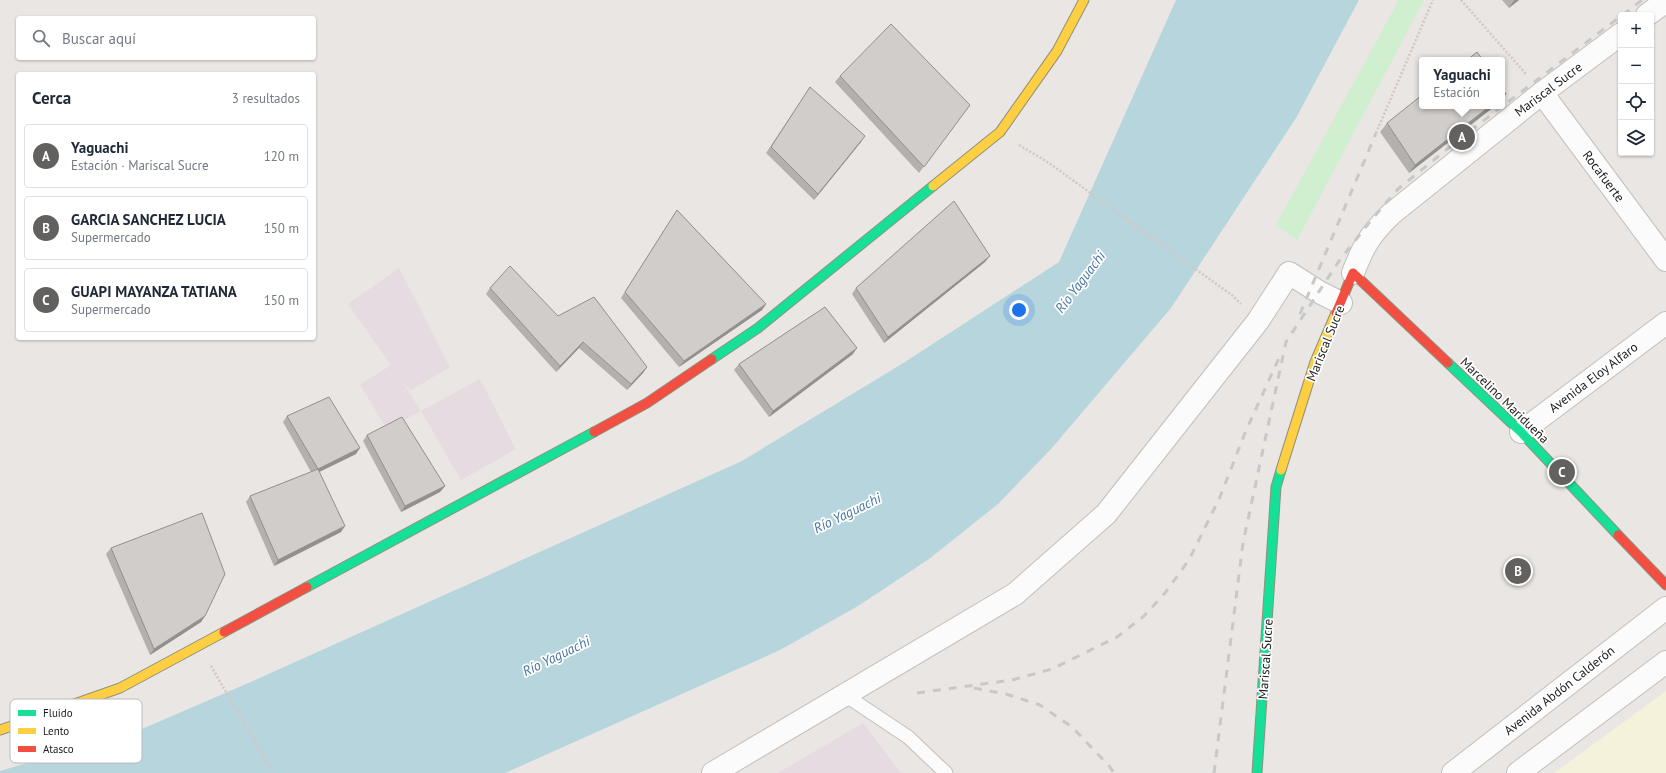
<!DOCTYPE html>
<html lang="es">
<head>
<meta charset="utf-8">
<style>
	:root { --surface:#fff; --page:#f2f2f3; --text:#1f2937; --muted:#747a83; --line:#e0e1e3; --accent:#626160 }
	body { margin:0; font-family:"PT Sans",sans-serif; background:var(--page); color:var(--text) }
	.controls { position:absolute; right:12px; top:12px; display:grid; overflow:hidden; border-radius:4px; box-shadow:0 1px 3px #0004 }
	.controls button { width:36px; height:36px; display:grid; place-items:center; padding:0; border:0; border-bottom:1px solid var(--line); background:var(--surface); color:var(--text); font:20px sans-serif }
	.you { position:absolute; left:1019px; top:310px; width:14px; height:14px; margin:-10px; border:3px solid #fff; border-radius:50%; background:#1a73e8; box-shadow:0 0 0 6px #1a73e833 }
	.badge { display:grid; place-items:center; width:26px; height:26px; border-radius:50%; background:var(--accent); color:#fff; font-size:13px; font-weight:700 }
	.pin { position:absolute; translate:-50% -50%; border:2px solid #fff; box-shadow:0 1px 4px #0006 }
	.popup { position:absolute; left:1419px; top:57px; width:86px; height:52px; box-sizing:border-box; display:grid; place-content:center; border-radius:4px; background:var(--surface); filter:drop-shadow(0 1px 3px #0005); font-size:13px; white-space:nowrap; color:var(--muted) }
	.popup b { font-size:15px; color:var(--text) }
	.popup::after { content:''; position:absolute; left:50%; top:100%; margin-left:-8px; border:8px solid transparent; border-top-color:var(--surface) }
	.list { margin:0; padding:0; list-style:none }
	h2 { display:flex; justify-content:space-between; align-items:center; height:52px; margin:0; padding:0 16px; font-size:17px }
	h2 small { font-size:13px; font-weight:400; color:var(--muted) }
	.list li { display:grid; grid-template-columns:26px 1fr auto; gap:12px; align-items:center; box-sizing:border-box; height:64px; margin:0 8px 8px; padding:0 8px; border:1px solid var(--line); border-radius:4px }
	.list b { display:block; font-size:15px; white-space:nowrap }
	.list p { margin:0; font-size:13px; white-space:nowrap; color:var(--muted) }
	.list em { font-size:13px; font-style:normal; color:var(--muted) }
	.icon { flex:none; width:22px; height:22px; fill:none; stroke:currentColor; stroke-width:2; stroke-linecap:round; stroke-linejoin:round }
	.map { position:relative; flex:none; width:1666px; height:773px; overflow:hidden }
	.search { position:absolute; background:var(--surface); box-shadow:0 1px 3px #0004; left:16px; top:16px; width:300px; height:44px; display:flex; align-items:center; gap:10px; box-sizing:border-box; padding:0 14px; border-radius:4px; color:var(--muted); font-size:15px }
	.panel { position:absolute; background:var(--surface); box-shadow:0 1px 3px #0004; left:16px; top:72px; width:300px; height:268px; border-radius:4px }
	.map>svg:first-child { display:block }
</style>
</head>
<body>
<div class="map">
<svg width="1666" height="773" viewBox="0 0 1666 773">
	<rect width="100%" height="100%" fill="#e9e6e3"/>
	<!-- industrial -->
	<g fill="#e7dbe2">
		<polygon points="399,268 450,367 410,391 400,378 421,411 480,379 516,449 461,480 421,411 387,429 360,385 391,365 348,304"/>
		<polygon points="863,723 901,773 778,773"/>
	</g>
	<!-- education -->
	<polygon fill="#f5f2dc" points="1666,691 1666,773 1554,773"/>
	<!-- park -->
	<polygon fill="#d0efcf" points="1399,0 1424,0 1297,240 1276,225"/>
	<!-- water -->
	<polygon fill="#b7d5dc" points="1176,0 1359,0 1296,118 1171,308 1051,449 998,504 929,559 858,606 780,650 505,773 0,773 0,771 142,729 253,681 742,461 905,362 1059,262"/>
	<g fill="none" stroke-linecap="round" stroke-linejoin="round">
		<defs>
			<polyline id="lane" points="845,695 908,737 946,773"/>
			<g id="street">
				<polyline points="1647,15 1666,1"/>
				<polyline points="1542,93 1666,260"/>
				<path d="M1353 273C1363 247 1369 236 1390 215L1542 93 1621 34"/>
				<polyline points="1521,432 1666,323"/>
				<polyline points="713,773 1015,594 1106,514 1258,321 1289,273 1319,292 1341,303"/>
				<polyline points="1453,773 1666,608"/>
				<polyline points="1518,773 1666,662"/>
			</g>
			<g id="fast">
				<polyline points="712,359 758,328 933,186"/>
				<polyline points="1448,363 1521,432 1618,535"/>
				<polyline points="307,587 594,432"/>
				<polyline points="1257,773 1276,487 1281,470"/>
			</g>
			<g id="slow">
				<polyline points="933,186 1000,132 1057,51 1084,0"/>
				<polyline points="1281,470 1315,362 1336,313"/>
				<polyline points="0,730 120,688 224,632"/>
			</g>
			<g id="jam">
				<polyline points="1336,313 1353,273 1448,363"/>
				<polyline points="594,432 647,403 712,359"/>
				<polyline points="1618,535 1666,585"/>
				<polyline points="224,632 307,587"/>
			</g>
		</defs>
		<!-- lane casing -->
		<use href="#lane" stroke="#c1c0bf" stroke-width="15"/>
		<!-- street casing -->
		<use href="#street" stroke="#c1c0bf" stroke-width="24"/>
		<!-- fast casing -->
		<use href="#fast" stroke="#90917c" stroke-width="11"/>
		<!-- slow casing -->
		<use href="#slow" stroke="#90917c" stroke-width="11"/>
		<!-- jam casing -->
		<use href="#jam" stroke="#90917c" stroke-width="11"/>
		<!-- path -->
		<g stroke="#d5c6c4" stroke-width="2.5" stroke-dasharray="2 2" stroke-linecap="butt">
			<polyline points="1461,0 1526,74"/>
			<polyline points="1376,133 1433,0"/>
			<polyline points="1019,145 1049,163 1233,296 1241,304"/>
			<polyline points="211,666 273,773"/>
		</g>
		<!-- lane -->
		<use href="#lane" stroke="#fcfbfb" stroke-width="13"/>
		<!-- street -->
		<use href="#street" stroke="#fcfbfb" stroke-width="22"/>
		<!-- fast -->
		<use href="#fast" stroke="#16e098" stroke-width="9"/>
		<!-- slow -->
		<use href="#slow" stroke="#ffcf43" stroke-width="9"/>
		<!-- jam -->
		<use href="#jam" stroke="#f24e42" stroke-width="9"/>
		<!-- rail -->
		<g stroke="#c9c8c8" stroke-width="3" stroke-dasharray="8 8" stroke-linecap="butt">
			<polyline points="1623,15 1642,0"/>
			<polyline points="1300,314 1376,133"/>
			<polyline points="974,688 1006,694 1040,705 1072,727 1110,767 1114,773"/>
			<polyline points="917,693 1012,680 1052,669 1117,637 1144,616 1165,593 1189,560 1220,497 1245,433 1279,358"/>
			<polyline points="1214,773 1243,543 1286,342 1339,261 1373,218 1398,189 1462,137 1621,16"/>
		</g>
	</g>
	<!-- wall -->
	<g fill="#b3b0ae">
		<polygon points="1502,0 1519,0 1509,8"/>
		<polygon points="840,76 970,105 919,173 835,82"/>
		<polygon points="810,87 861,142 814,200 766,153"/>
		<polygon points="1495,106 1409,173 1380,132 1387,123"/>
		<polygon points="677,210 766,304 762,310 679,367 621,298"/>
		<polygon points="985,262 884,343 852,294 856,288"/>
		<polygon points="490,288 558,316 647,367 643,373 627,390 579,348 556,372 486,294"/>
		<polygon points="853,354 769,417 734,370 739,364"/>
		<polygon points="287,416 356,454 319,472 341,532 274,566 246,502 250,496 311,472 283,422"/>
		<polygon points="367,435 445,486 440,492 401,512 363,441"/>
		<polygon points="111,548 205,616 201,622 150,655 106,554"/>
	</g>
	<!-- shaded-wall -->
	<g fill="#92908d">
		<polygon points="1515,0 1519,0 1509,8 1513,2"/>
		<polygon points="1490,106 1495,106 1409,173 1415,165"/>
		<polygon points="865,136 861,142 814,200 818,194"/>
		<polygon points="990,256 985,262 884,343 888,337"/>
		<polygon points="766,304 762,310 679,367 684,361"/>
		<polygon points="583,342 579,348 556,372 560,366"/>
		<polygon points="857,348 853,354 769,417 773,411"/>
		<polygon points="647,367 643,373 627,390 631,384"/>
		<polygon points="360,448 356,454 313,475 318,469"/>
		<polygon points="445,486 440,492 401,512 405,506"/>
		<polygon points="345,526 341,532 274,566 278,560"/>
		<polygon points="205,616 201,622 150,655 154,649"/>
	</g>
	<!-- building -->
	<g fill="#d0cdca" stroke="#92908d">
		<polygon points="891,24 970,105 924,167 840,76"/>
		<polygon points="1477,52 1483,60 1467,60"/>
		<polygon points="810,87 865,136 818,194 771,147"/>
		<polygon points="1502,88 1506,94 1502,97"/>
		<polygon points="1422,95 1422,106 1490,106 1415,165 1387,123"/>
		<polygon points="954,201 990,256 888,337 856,288"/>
		<polygon points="677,210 766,304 684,361 625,292"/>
		<polygon points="510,266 558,316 594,297 647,367 631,384 583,342 560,366 490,288"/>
		<polygon points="825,307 857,348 773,411 739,364"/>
		<polygon points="329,397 360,448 318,469 287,416"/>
		<polygon points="402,417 445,486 405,506 367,435"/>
		<polygon points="318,469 345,526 278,560 250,496"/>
		<polygon points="202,513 225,574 205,616 154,649 111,548"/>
	</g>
	<g text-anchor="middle" stroke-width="3.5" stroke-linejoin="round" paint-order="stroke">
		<!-- street labels -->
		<g font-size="13" fill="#1a1a1a" stroke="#fff">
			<text transform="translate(1548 89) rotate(-37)" y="5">Mariscal Sucre</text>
			<text transform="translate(1604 176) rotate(53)" y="5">Rocafuerte</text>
			<text transform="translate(1325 343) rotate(-68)" y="5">Mariscal Sucre</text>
			<text transform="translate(1593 377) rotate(-37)" y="5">Avenida Eloy Alfaro</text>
			<text transform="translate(1505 400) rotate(44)" y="5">Marcelino Maridueña</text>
			<text transform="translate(1265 659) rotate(-86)" y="5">Mariscal Sucre</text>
			<text transform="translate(1559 690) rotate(-38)" y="5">Avenida Abdón Calderón</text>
		</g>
		<!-- water labels -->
		<g font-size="14" font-style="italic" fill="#48769f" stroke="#fff">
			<text transform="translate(1080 282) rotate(-53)" y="5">Río Yaguachi</text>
			<text transform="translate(847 513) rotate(-26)" y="5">Río Yaguachi</text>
			<text transform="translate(556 656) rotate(-26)" y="5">Río Yaguachi</text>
		</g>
	</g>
	<!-- legend -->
	<rect x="10" y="699" width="132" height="64" rx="6" fill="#fff" stroke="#bababa" stroke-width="1"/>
	<rect x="18" y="710" width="18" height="6" fill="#16e098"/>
	<rect x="18" y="728" width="18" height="6" fill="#ffcf43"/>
	<rect x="18" y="746" width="18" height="6" fill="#f24e42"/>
	<g font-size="11" fill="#1a1a1a">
		<text x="43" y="717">Fluido</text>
		<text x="43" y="735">Lento</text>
		<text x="43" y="753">Atasco</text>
	</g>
</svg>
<div class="controls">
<button>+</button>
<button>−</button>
<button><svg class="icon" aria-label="locate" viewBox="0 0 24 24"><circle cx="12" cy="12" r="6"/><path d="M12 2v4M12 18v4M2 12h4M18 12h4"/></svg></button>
<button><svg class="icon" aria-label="layers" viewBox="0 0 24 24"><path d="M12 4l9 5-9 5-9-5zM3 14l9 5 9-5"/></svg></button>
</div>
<div class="you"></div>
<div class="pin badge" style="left:1462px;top:137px">A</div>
<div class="popup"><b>Yaguachi</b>Estación</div>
<div class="pin badge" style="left:1518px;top:571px">B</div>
<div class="pin badge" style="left:1562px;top:472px">C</div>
<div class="search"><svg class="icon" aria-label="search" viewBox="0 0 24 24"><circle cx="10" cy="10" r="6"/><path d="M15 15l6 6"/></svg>Buscar aquí</div>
<section class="panel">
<h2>Cerca<small>3 resultados</small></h2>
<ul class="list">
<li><span class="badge">A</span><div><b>Yaguachi</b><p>Estación · Mariscal Sucre</p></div><em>120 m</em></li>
<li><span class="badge">B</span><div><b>GARCIA SANCHEZ LUCIA</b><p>Supermercado</p></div><em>150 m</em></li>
<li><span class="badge">C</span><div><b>GUAPI MAYANZA TATIANA</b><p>Supermercado</p></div><em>150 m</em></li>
</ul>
</section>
</div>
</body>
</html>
